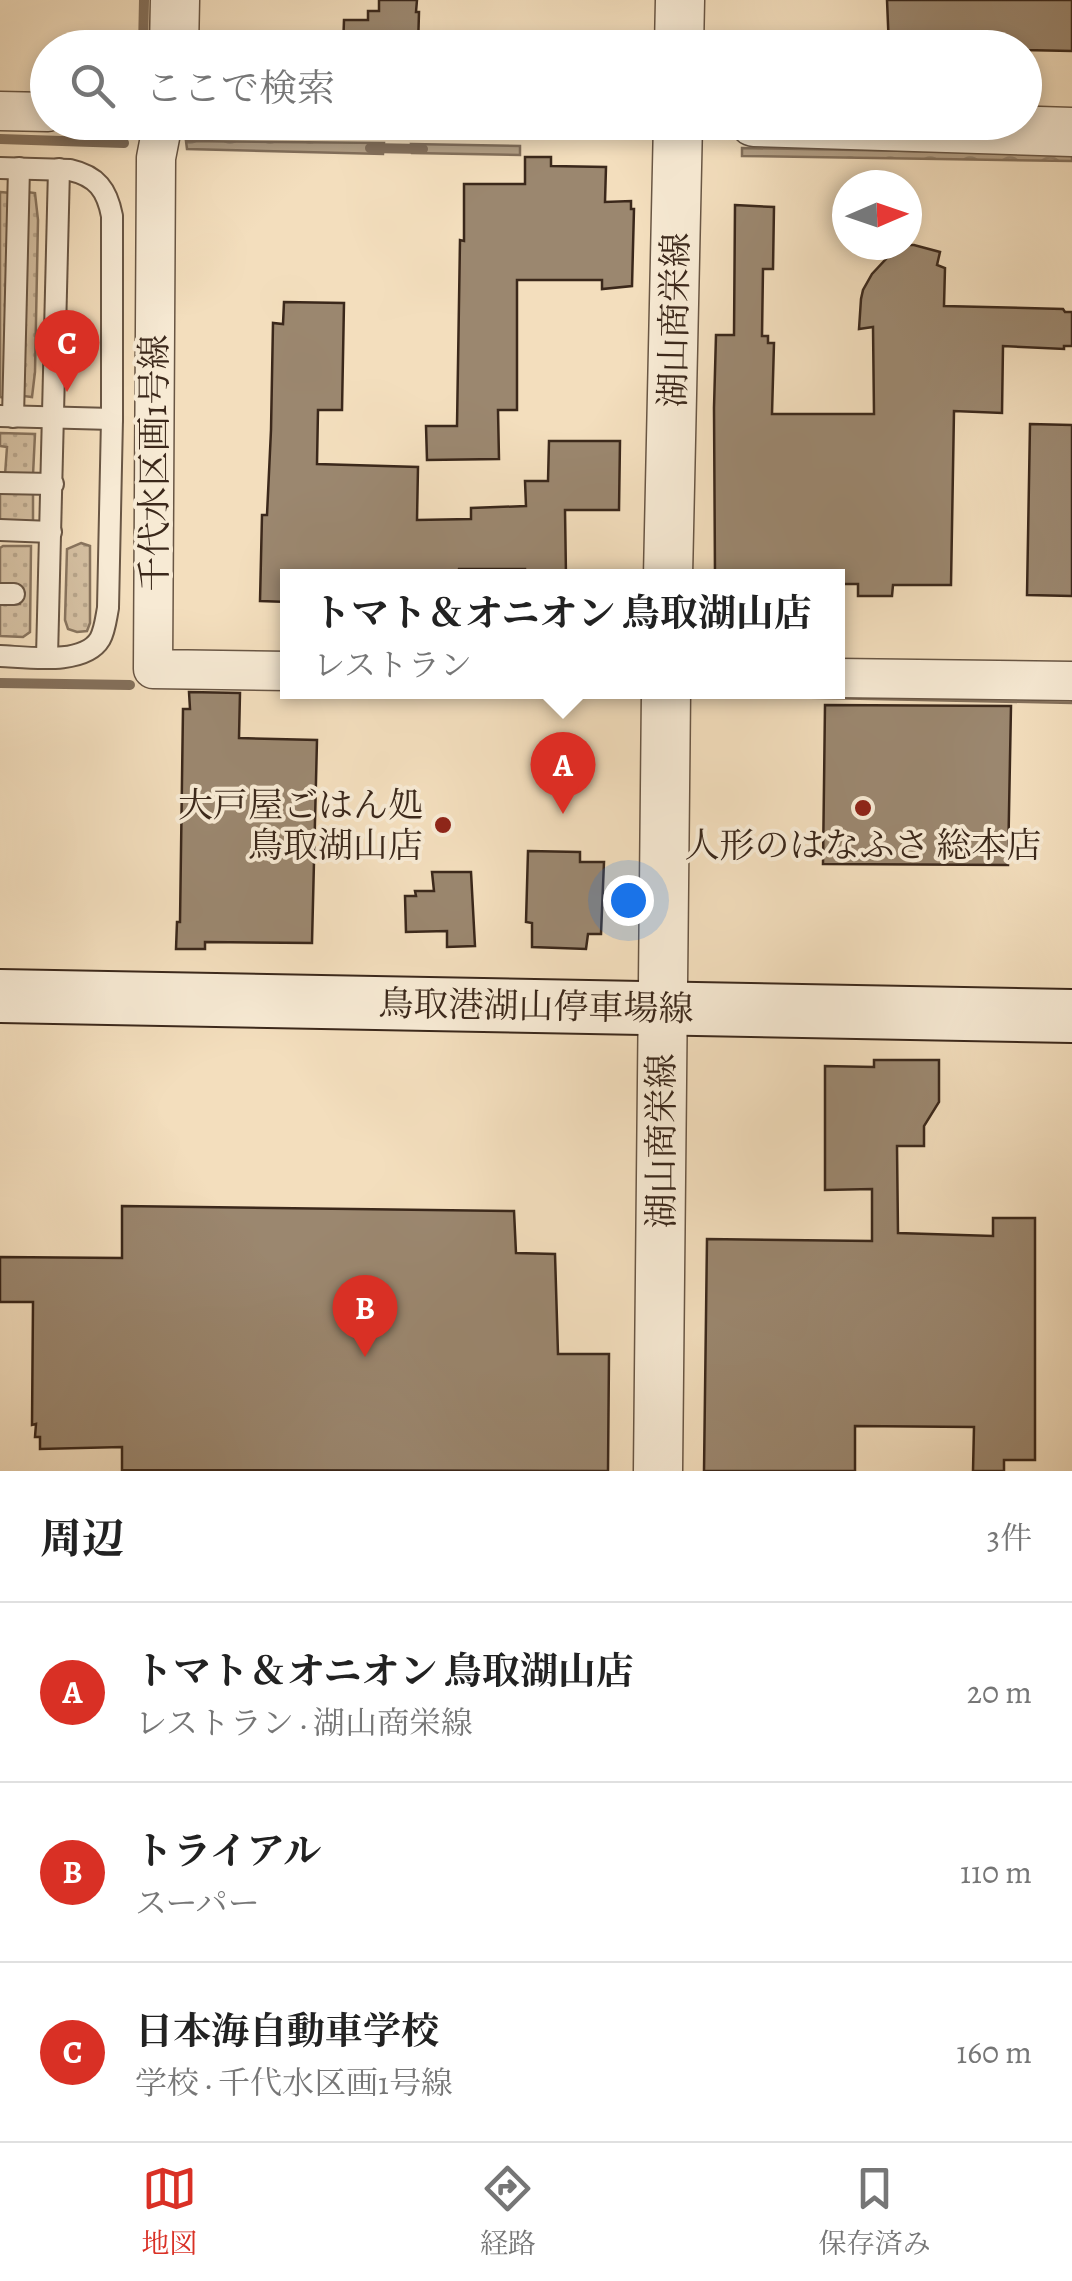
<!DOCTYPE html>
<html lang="ja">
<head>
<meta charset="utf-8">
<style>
	:root { --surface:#fff; --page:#f6f6f6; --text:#222; --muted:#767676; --line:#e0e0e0; --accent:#d93025 }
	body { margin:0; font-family:Alegreya,"Noto Serif JP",serif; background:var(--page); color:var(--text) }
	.compass { position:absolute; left:832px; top:170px; width:90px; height:90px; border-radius:50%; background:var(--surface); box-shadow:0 5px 15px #0003; rotate:88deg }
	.you { position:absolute; left:628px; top:900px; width:35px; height:35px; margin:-25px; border:8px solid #fff; border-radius:50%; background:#1a73e8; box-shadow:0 0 0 15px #1a73e833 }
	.badge { display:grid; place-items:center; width:65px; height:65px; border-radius:50%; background:var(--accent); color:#fff; font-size:32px; font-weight:700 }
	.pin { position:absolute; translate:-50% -82px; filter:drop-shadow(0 2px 5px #0008) }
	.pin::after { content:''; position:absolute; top:52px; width:35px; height:30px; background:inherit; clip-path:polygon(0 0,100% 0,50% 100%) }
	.popup { position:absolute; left:280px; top:569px; width:565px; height:130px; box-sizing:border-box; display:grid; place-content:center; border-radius:0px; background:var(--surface); filter:drop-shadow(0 2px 8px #0005); font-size:32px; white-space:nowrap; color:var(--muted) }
	.popup b { font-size:38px; color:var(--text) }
	.popup::after { content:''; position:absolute; left:50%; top:100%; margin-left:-20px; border:20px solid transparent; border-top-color:var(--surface) }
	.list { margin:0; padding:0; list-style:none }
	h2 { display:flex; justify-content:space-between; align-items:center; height:130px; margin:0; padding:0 40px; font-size:42px }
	h2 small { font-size:32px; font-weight:400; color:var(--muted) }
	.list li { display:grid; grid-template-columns:65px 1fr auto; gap:30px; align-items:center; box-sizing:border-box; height:180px; padding:0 40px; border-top:2px solid var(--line) }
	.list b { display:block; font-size:38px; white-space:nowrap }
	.list p { margin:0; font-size:32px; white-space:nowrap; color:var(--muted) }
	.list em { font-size:32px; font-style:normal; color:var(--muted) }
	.icon { flex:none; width:55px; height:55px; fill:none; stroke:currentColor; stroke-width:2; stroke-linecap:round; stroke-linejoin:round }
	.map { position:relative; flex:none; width:1072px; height:1471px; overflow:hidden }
	.search { position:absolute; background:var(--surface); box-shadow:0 5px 15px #0003; left:30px; right:30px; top:30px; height:110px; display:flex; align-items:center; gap:25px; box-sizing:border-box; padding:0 35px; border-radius:55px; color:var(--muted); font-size:38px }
	.sheet { height:670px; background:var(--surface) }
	nav { display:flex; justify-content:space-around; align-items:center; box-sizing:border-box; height:140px; border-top:2px solid var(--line); background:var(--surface); font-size:28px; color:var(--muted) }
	nav a { display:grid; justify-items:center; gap:5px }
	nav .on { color:var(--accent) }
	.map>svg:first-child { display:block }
</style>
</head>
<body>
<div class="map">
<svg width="1072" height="1471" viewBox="0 0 1072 1471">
	<defs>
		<pattern id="green-dots" width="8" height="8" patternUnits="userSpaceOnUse" patternTransform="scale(2.5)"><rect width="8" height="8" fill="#d4bfa1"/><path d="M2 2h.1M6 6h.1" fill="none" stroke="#b7a48a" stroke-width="1.8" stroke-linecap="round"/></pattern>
		<pattern id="water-waves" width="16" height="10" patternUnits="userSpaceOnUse" patternTransform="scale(2.5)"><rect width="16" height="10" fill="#b4a086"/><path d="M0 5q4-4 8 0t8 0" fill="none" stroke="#94826d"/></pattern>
	</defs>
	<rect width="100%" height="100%" fill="#f3debd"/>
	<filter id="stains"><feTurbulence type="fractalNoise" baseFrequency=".002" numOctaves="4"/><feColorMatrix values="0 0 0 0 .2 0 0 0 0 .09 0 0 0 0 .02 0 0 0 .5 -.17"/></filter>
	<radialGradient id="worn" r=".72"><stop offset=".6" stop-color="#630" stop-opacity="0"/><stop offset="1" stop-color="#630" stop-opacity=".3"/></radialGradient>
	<!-- green -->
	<g fill="url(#green-dots)" stroke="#88745e" stroke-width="2.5">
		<polygon points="0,192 11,193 5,398 0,397"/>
		<polygon points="27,192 35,193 38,220 35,372 32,397 23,396"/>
		<polygon points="0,433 35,434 33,475 5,475 7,447 0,446"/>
		<polygon points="0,487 27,488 33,495 33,522 0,522"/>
		<polygon points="81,543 90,546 90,623 87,631 77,632 68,629 65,620 67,549"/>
		<polygon points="3,546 31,546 30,632 23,637 0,636 0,604 20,604 21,587 0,584 0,548"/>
	</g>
	<!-- water -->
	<g fill="url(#water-waves)" stroke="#84705b" stroke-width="2.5">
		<polygon points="186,141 384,143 383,154 187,149"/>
		<polygon points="411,144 520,146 520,155 412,153"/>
		<polygon points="742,148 1072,154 1072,161 742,156"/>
		<polygon points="732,692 1072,698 1072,703 731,696"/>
	</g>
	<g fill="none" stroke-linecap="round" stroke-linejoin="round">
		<!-- stream -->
		<g stroke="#84705b" stroke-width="10">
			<polyline points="143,48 144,0"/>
			<polyline points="0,139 124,143"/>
			<polyline points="370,148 423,149"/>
			<polyline points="0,683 130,685"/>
		</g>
	</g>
	<!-- building -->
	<g fill="#9b876f" stroke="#3b281b" stroke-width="2.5">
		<polygon points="379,0 417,0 416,12 419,12 418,48 343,48 344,20 368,20 368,11 379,11"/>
		<polygon points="887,0 1072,0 1072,51 1024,50 1024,48 889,48"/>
		<polygon points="525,157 551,157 551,166 606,167 605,202 631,201 631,209 634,209 632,286 602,289 602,280 517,280 517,410 498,410 499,459 427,460 426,426 457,426 460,240 464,241 464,184 525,184"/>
		<polygon points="735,205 774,207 773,269 763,269 762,336 768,336 768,343 774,343 772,414 874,414 873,327 859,329 861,299 863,290 872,274 899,245 914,245 940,252 937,265 945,268 944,306 1063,309 1065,312 1072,312 1072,346 1064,346 1064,349 1003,346 1002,413 954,411 951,585 893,585 892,596 858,596 858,584 838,584 838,576 715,576 714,408 716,335 734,335"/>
		<polygon points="284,302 344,303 342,410 318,410 317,464 418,467 417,520 471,519 471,508 526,506 525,481 548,481 549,441 620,441 619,510 565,510 566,576 525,576 525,569 459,569 458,576 288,576 288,602 260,601 262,515 267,515 271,430 273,323 283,324"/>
		<polygon points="1030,424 1072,425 1072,596 1027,595"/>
		<polygon points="189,692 240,693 239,738 317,740 312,943 205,942 205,949 176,949 177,922 180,922 183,709 190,709"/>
		<polygon points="825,705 1011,706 1008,865 823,864"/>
		<polygon points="528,851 580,852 580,862 604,862 601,934 588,934 586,949 532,947 532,923 526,922"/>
		<polygon points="432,872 471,872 475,946 447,947 447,931 406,932 405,896 416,896 415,891 434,891"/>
		<polygon points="874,1060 939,1060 939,1102 924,1126 924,1146 897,1146 898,1233 993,1236 993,1218 1035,1218 1035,1460 1004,1460 1004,1471 973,1471 974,1427 855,1426 855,1471 704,1471 707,1239 872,1241 872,1189 825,1190 825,1066 874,1067"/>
		<polygon points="122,1206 514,1211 516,1253 555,1254 558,1354 609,1354 608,1471 122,1470 122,1447 40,1449 40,1437 35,1437 36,1424 32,1425 33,1302 0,1302 0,1257 122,1258"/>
	</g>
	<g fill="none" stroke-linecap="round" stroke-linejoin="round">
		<defs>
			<g id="service">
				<path d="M0 168 70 170C97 176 107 190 112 216V419L108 608C106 618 105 630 100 639 84 666 27 657 0 656"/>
				<polyline points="0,416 112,419"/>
				<polyline points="13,417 19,168"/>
				<polyline points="0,483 53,484"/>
				<polyline points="0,530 51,532"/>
				<polyline points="0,594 14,594"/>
				<polyline points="47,657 59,169"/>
			</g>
			<g id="minor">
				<polyline points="0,111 48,112"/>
				<polyline points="163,122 156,158 153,669 288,671"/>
				<polyline points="838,678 1072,681"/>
			</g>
			<g id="tertiary">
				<polyline points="174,48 175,0"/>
				<polyline points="679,48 680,0"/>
				<polyline points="754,122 1072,132"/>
				<polyline points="668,576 678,122"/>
				<polyline points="658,1471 666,692"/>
			</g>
			<polyline id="secondary" points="0,996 1072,1016"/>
		</defs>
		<!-- service casing -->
		<use href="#service" stroke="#695644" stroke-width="24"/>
		<!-- minor casing -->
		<use href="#minor" stroke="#695644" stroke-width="41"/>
		<!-- tertiary casing -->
		<use href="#tertiary" stroke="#695644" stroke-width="51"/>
		<!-- secondary casing -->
		<use href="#secondary" stroke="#3b281b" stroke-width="56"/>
		<!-- service -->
		<use href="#service" stroke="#f7ead4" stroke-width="20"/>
		<!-- minor -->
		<use href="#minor" stroke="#f7ead4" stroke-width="38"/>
		<!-- tertiary -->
		<use href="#tertiary" stroke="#f7ead4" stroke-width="48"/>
		<!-- secondary -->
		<use href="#secondary" stroke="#f7ead4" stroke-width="52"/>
	</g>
	<!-- markers -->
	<g fill="#8f2418" stroke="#f7ead4" stroke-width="4">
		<circle cx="863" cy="808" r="10"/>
		<circle cx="443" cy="825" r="10"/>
	</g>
	<g text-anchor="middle" stroke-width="8" stroke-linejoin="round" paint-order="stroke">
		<!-- street labels -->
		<g font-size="35" fill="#3b281b" stroke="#f7ead4">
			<text transform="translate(674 320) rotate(-89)" y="12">湖山商栄線</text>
			<text transform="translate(154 463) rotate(-90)" y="12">千代水区画1号線</text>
			<text transform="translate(536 1006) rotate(1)" y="12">鳥取港湖山停車場線</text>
			<text transform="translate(661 1141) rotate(-90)" y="12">湖山商栄線</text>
		</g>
		<!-- poi labels -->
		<g font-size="35" fill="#3b281b" stroke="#f7ead4" text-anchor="end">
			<text x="423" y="817">大戸屋ごはん処<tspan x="423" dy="40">鳥取湖山店</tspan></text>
			<text x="863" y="857" text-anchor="middle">人形のはなふさ 総本店</text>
		</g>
	</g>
	<rect width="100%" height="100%" filter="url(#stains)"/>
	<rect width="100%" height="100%" fill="url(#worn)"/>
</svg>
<svg class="compass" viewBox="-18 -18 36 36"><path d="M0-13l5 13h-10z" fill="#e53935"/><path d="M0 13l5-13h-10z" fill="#767676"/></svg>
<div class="you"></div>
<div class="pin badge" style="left:563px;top:814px">A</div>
<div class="popup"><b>トマト＆オニオン 鳥取湖山店</b>レストラン</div>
<div class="pin badge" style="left:365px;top:1357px">B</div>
<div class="pin badge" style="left:67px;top:392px">C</div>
<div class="search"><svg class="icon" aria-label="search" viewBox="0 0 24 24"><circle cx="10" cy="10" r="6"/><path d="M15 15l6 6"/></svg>ここで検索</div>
</div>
<section class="sheet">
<h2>周辺<small>3件</small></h2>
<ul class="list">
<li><span class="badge">A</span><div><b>トマト＆オニオン 鳥取湖山店</b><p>レストラン · 湖山商栄線</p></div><em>20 m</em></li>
<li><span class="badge">B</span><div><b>トライアル</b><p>スーパー</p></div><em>110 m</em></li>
<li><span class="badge">C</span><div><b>日本海自動車学校</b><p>学校 · 千代水区画1号線</p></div><em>160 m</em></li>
</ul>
</section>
<nav>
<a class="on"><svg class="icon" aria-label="map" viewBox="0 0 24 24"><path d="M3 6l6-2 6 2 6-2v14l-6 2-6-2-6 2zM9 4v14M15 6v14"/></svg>地図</a>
<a><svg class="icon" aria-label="directions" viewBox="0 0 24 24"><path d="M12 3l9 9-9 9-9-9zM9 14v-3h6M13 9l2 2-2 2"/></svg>経路</a>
<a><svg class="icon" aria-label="saved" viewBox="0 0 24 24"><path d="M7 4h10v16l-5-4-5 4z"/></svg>保存済み</a>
</nav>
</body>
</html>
